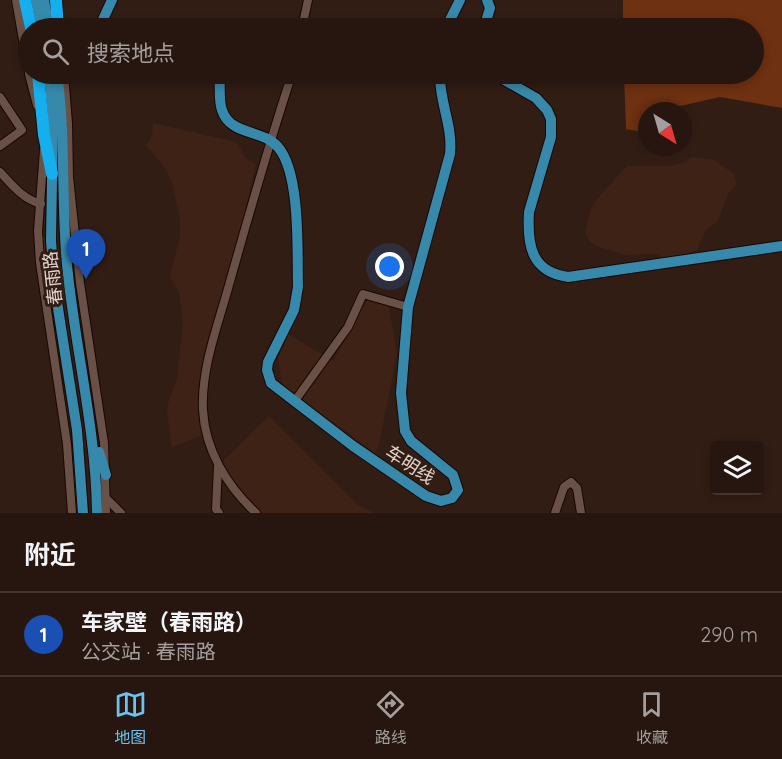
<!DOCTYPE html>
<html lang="zh">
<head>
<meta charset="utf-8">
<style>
	:root { --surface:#26160f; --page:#2e1f18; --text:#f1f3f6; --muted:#a49f9e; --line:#42352f; --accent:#6ac3f1 }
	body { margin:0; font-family:Quicksand,"Noto Sans SC",sans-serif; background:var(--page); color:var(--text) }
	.controls { position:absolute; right:18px; bottom:18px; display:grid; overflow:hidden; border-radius:6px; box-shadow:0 3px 9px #0003 }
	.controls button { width:54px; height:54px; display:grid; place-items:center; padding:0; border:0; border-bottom:2px solid var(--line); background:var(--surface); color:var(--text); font:30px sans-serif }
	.compass { position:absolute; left:638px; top:102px; width:54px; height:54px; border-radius:50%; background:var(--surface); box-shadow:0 3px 9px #0003; rotate:143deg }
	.you { position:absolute; left:390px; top:267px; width:21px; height:21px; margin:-15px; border:4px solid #fff; border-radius:50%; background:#1a73e8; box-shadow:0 0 0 9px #1a73e833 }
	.badge { display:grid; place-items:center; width:39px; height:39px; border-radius:50%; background:var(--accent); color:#fff; font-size:20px; font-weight:700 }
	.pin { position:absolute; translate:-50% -50px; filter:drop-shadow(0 2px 3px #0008) }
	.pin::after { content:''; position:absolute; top:32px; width:21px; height:18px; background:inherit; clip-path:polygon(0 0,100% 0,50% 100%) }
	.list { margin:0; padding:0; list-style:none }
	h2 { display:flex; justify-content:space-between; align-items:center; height:78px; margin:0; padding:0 24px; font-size:26px }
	h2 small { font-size:20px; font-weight:400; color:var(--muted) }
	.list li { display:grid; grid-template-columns:39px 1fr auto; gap:18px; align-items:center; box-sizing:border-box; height:84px; padding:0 24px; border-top:2px solid var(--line) }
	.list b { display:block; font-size:22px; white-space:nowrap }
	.list p { margin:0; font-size:20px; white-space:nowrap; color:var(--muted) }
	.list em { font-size:20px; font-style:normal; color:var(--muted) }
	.icon { flex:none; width:33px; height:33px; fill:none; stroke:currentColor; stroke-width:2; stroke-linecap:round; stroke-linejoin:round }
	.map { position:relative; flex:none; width:782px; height:513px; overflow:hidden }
	.search { position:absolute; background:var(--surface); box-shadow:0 3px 9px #0003; left:18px; right:18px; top:18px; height:66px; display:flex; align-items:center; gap:15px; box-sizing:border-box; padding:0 21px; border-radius:33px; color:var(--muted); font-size:22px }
	.sheet { height:162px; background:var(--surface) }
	nav { display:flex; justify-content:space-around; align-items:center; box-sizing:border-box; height:84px; border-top:2px solid var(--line); background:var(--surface); font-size:16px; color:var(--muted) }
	nav a { display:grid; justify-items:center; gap:3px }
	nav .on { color:var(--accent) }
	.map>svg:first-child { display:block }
</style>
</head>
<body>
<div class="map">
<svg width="782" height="513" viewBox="0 0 782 513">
	<rect width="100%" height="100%" fill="#321d14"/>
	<!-- built -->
	<g fill="#3d2215">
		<polygon points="153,123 236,142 246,159 256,164 237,246 199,385 201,436 172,447 167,411 169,400 177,379 183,322 179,293 170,276 180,236 180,221 173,185 165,168 146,145 152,136"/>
		<polygon points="692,157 714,160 733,173 737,184 728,194 718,221 705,231 697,250 675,258 662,258 657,254 623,255 612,250 600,248 590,242 585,232 591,209 596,200 627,166 671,166 682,163"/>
		<polygon points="367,301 388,303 397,353 379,445 375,453 282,385 278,357 282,351 288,334 333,361"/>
		<polygon points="269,416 358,505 374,513 263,513 243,495 221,463"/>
	</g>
	<!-- green -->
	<g fill="#6e3111">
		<polygon points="623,0 782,0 782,108 720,97 676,107 671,111 647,111 646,133 626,129 624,74 754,74 754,28 623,28"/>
		<path d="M42 237 44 238C50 331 74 420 77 513H74L44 272Z"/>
	</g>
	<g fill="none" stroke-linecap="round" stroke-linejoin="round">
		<defs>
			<g id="minor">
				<polyline points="16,0 28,68"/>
				<polyline points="302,28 308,0"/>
				<polyline points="29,74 37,105"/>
				<polyline points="64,74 68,123 69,177 80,283 104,443 106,513"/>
				<polyline points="0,97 22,130 0,146"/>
				<polyline points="44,150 38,231 40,263 67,444 72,513"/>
				<path d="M0 172C13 186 23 199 41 204"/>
				<polyline points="294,402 348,327 363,294 408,307"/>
				<polyline points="218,466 216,509 219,513"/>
				<polyline points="106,498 121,513"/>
				<path d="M256 513C227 486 205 450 203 410 201 368 218 325 229 285 249 214 269 143 292 74"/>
				<polyline points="555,513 564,487 571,482 577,488 581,513"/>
			</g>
			<g id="major">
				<polyline points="36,0 42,28"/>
				<polyline points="44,0 49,28"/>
				<polyline points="99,28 112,0"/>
				<polyline points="446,28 460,0"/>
				<polyline points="484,28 490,8 487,0"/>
				<polyline points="49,74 53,119 51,241 55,289 77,430 83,513"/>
				<path d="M57 74C66 137 61 201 67 265 75 348 96 429 97 513"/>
				<path d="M219 74C221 85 218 99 222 110 230 136 263 129 278 147 301 174 297 252 298 287L294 310 268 362 267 370 271 383 353 446 426 496 441 501 452 498 458 490 453 475 411 441 405 431 401 393 408 307 450 154C453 126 439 101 440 74"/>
				<path d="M494 74 536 98 547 110 551 119V137L529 212C527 245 531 272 568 277L782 246"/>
				<polyline points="99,452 106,475"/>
			</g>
			<g id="highway">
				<polyline points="25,0 31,28"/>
				<polyline points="56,0 58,28"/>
				<polyline points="38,74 44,135 52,174"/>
				<polyline points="57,77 58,74"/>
			</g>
		</defs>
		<!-- minor casing -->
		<use href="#minor" stroke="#190702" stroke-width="10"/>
		<!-- major casing -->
		<use href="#major" stroke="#190702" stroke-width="12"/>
		<!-- highway casing -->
		<use href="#highway" stroke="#190702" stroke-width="14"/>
		<!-- minor -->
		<use href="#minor" stroke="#695147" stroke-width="8"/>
		<!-- major -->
		<use href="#major" stroke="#3789ab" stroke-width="10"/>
		<!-- highway -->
		<use href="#highway" stroke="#15afed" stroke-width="12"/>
	</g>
	<g text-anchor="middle" stroke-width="6" stroke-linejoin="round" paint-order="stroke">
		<!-- street labels -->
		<g font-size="18" fill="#e1d3cd" stroke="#321d14">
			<text transform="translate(53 278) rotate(-96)" y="6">春雨路</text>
			<text transform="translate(410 465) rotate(33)" y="6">车明线</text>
		</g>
	</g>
</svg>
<div class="controls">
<button><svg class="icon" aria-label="layers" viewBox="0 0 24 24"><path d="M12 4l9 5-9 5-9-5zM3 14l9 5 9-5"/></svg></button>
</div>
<svg class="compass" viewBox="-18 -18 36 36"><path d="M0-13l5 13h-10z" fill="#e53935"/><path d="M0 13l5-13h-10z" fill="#a49f9e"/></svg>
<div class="you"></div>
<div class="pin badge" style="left:86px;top:279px;background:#1a4fb4">1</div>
<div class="search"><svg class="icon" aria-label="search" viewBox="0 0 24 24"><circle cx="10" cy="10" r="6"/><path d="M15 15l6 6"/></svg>搜索地点</div>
</div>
<section class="sheet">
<h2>附近<small></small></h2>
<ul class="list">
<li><span class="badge" style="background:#1a4fb4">1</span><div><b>车家壁（春雨路）</b><p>公交站 · 春雨路</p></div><em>290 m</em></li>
</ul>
</section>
<nav>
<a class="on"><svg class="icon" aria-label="map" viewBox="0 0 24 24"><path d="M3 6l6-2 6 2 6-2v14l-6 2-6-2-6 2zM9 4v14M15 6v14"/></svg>地图</a>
<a><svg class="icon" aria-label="directions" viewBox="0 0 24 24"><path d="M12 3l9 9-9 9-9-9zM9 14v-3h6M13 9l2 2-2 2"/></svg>路线</a>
<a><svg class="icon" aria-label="saved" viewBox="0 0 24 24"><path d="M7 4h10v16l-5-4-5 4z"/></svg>收藏</a>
</nav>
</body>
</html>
